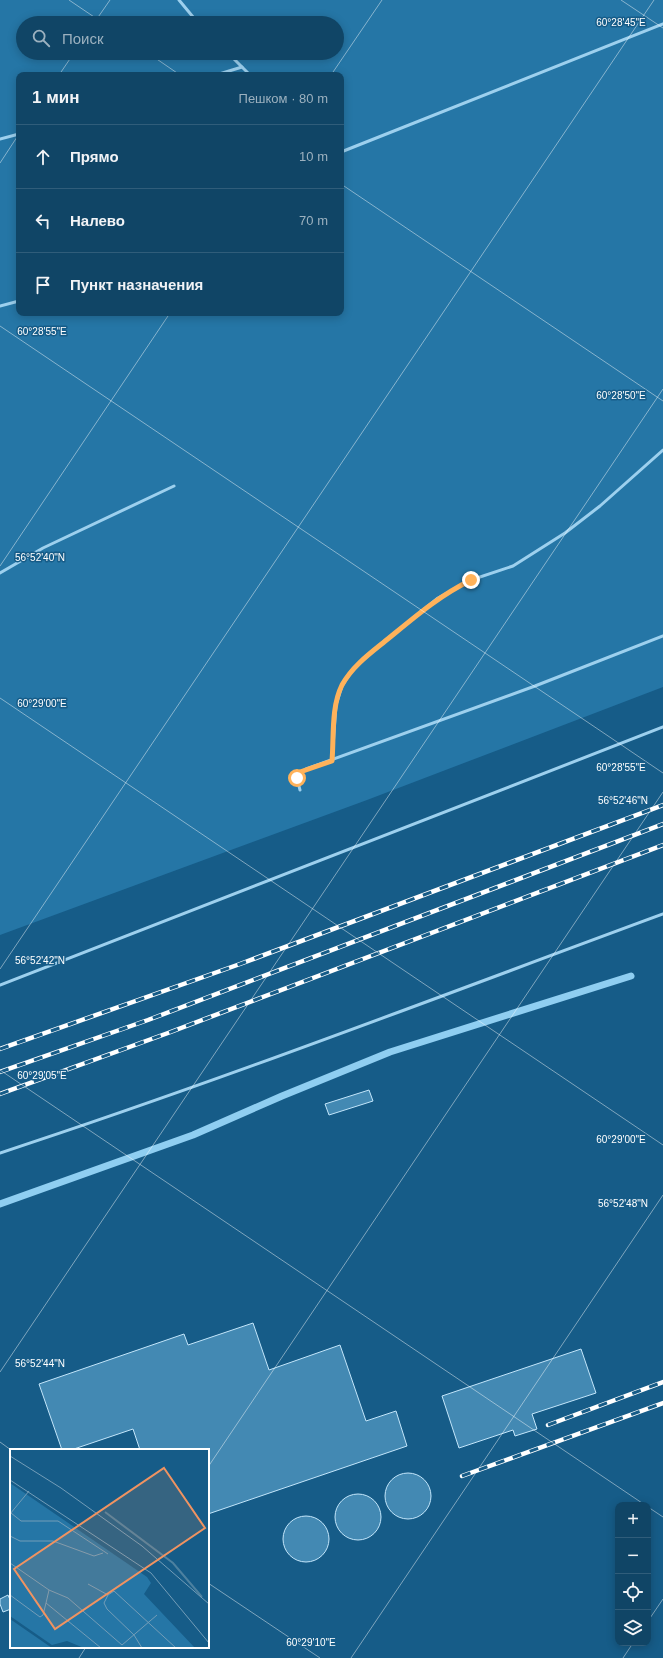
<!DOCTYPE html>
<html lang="ru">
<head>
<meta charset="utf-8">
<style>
	:root { --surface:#104566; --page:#1e4f6f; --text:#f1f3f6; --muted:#9cb1bf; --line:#305d7a }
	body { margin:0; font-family:Arial,sans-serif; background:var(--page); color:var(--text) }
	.controls { position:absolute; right:12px; bottom:12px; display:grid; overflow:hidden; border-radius:8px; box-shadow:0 2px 10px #0003 }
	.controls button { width:36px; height:36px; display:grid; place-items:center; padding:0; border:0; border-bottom:1px solid var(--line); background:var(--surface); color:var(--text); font:20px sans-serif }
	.stop { position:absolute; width:12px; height:12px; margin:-9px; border:3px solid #ffb25a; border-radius:50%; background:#fff }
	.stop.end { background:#ffb25a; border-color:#fff; box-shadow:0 1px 4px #0008 }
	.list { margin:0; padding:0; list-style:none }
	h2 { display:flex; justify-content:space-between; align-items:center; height:52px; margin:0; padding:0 16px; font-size:17px }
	h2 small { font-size:13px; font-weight:400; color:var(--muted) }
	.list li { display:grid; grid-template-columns:26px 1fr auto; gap:12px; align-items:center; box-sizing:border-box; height:64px; padding:0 16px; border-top:1px solid var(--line) }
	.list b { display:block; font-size:15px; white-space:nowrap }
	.list em { font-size:13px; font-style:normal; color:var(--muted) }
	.icon { flex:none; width:22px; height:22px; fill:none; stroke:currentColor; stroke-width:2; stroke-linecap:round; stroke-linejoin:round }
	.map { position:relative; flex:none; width:663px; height:1658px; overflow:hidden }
	.search { position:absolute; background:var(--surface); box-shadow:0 2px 10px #0003; left:16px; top:16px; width:328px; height:44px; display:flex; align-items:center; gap:10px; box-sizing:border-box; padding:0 14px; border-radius:22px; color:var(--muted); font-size:15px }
	.panel { position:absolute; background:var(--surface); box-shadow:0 2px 10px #0003; left:16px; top:72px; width:328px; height:244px; border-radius:8px }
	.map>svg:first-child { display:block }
</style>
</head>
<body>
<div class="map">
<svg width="663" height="1658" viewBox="0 0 663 1658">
	<rect width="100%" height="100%" fill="#165c88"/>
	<!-- green -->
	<path fill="#2576a6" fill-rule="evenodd" d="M0 0H663V687L367 800 0 935ZM23 23H337V53H23ZM19 75H341V313H19Z"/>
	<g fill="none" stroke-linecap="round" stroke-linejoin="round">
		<!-- stream -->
		<polyline stroke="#8fcef1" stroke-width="7" points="0,1204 193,1135 282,1096 390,1052 631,976"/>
	</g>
	<!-- building -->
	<g fill="#4389b3" stroke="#c3e6fb">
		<polygon points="369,1090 373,1101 329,1115 325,1104"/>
		<polygon points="253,1323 269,1370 340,1345 366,1421 396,1411 407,1446 208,1514 208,1450 140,1450 133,1429 71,1450 62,1450 39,1384 184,1334 188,1345"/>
		<polygon points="581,1349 596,1393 532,1414 537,1429 515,1436 513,1430 459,1448 442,1396"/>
		<circle cx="408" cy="1496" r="23"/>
		<circle cx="358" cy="1517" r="23"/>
		<circle cx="306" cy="1539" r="23"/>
		<polygon points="8,1595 11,1602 11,1609 3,1612 0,1604 0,1599"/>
	</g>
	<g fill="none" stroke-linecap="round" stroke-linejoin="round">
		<!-- lane -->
		<g stroke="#9dd0ee" stroke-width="3">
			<polyline points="179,0 198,23"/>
			<polyline points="228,53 242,67"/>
			<polyline points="216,75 242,67 250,75"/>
			<polyline points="0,139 19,134"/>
			<polyline points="341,152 663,24"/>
			<polyline points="0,306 19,301"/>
			<polyline points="0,573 43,548 174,486"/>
			<polyline points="332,761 336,705 342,686 351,672 364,658 438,598 471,580 513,566 565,533 600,506 663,450"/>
			<path d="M300 790C297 779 295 775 306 769L535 686 663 636"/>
			<polyline points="0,985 663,727"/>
			<path d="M0 1153C223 1080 443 995 663 914"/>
		</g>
		<defs>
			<g id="rail">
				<polyline points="0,1049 240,964 663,805"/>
				<polyline points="0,1072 148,1020 663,824"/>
				<polyline points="0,1094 168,1033 663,845"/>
				<polyline points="548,1425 663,1382"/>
				<polyline points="462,1476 663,1403"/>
			</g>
		</defs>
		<!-- rail casing -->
		<use href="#rail" stroke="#fff" stroke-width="4.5"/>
		<!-- rail -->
		<use href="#rail" stroke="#165c88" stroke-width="3" stroke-dasharray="9" stroke-linecap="butt"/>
	</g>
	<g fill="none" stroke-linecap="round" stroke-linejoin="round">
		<!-- route -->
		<path stroke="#ffb25a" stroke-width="5" d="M297 778 300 772 332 761C334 737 331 707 342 685 353 665 372 652 389 638 417 615 439 596 471 580"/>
	</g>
	<!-- ticks -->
	<path fill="none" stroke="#fff" stroke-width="1" stroke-opacity="0.45" d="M69 0 103 23M621 0 663 28M94 23 110 0M148 53 180 75M59 75 74 53M331 75 382 0M0 163 19 134M341 184 663 401M0 326 663 773M0 566 170 313M0 698 663 1145M0 969 654 0M0 1070 645 1505M0 1372 663 389M0 1442 11 1450M208 1467 663 792M648 1507 663 1517M208 1583 320 1658M648 1621 663 1599M79 1658 86 1647M351 1658 663 1195M623 1658 633 1643"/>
	<!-- overview -->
	<g transform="translate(10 1449)">
		<rect width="199" height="199" fill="#165c88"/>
		<path d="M0 34 137 128 141 134 134 145 185 199H74L57 192 42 196 0 167ZM0 170 42 199H0Z" fill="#2576a6"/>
		<path fill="none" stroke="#4d81a0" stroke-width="2" d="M95 63 163 114 192 148"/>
		<path fill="none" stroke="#739db8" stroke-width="1" d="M0 7 51 39 132 97 199 155M0 31 141 124 199 194M1 64 11 72H48L98 105M0 65 19 42M0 87 10 92H43L84 107 93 104M0 114 39 141 36 154 91 199M78 135 98 146 104 142 166 199M39 141 58 149 112 196 147 166M0 146 30 168 33 166 36 154M98 146 94 154 97 160 124 186 132 199"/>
		<path fill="#f09361" fill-opacity="0.15" stroke="#f09361" stroke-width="2" d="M154 19 195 79 45 180 4 120Z"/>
		<rect width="199" height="199" fill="none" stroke="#fff" stroke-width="2"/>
	</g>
	<g font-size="10" text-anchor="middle" fill="#fff" stroke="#165c88" stroke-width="3" stroke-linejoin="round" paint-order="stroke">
		<text x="621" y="26">60°28'45"E</text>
		<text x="42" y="335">60°28'55"E</text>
		<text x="621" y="399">60°28'50"E</text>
		<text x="40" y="561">56°52'40"N</text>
		<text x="42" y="707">60°29'00"E</text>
		<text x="621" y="771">60°28'55"E</text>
		<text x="623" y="804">56°52'46"N</text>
		<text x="40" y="964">56°52'42"N</text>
		<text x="42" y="1079">60°29'05"E</text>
		<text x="621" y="1143">60°29'00"E</text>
		<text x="623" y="1207">56°52'48"N</text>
		<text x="40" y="1367">56°52'44"N</text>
		<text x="311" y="1646">60°29'10"E</text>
	</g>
</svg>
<div class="controls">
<button>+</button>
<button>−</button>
<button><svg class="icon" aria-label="locate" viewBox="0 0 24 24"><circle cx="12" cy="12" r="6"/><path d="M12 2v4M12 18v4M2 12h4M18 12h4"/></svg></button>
<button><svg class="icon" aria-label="layers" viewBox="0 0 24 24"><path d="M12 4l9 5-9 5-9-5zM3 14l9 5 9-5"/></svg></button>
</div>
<div class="stop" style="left:297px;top:778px"></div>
<div class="stop end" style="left:471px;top:580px"></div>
<div class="search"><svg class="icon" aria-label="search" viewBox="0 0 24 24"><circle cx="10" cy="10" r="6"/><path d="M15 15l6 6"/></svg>Поиск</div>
<section class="panel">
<h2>1 мин<small>Пешком · 80 m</small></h2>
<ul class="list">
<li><svg class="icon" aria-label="ahead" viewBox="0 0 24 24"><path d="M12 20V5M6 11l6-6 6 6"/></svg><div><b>Прямо</b></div><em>10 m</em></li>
<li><svg class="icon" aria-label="left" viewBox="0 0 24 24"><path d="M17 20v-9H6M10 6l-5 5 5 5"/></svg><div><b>Налево</b></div><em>70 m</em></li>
<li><svg class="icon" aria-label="arrive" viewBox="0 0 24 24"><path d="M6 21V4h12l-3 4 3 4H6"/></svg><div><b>Пункт назначения</b></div></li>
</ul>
</section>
</div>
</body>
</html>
